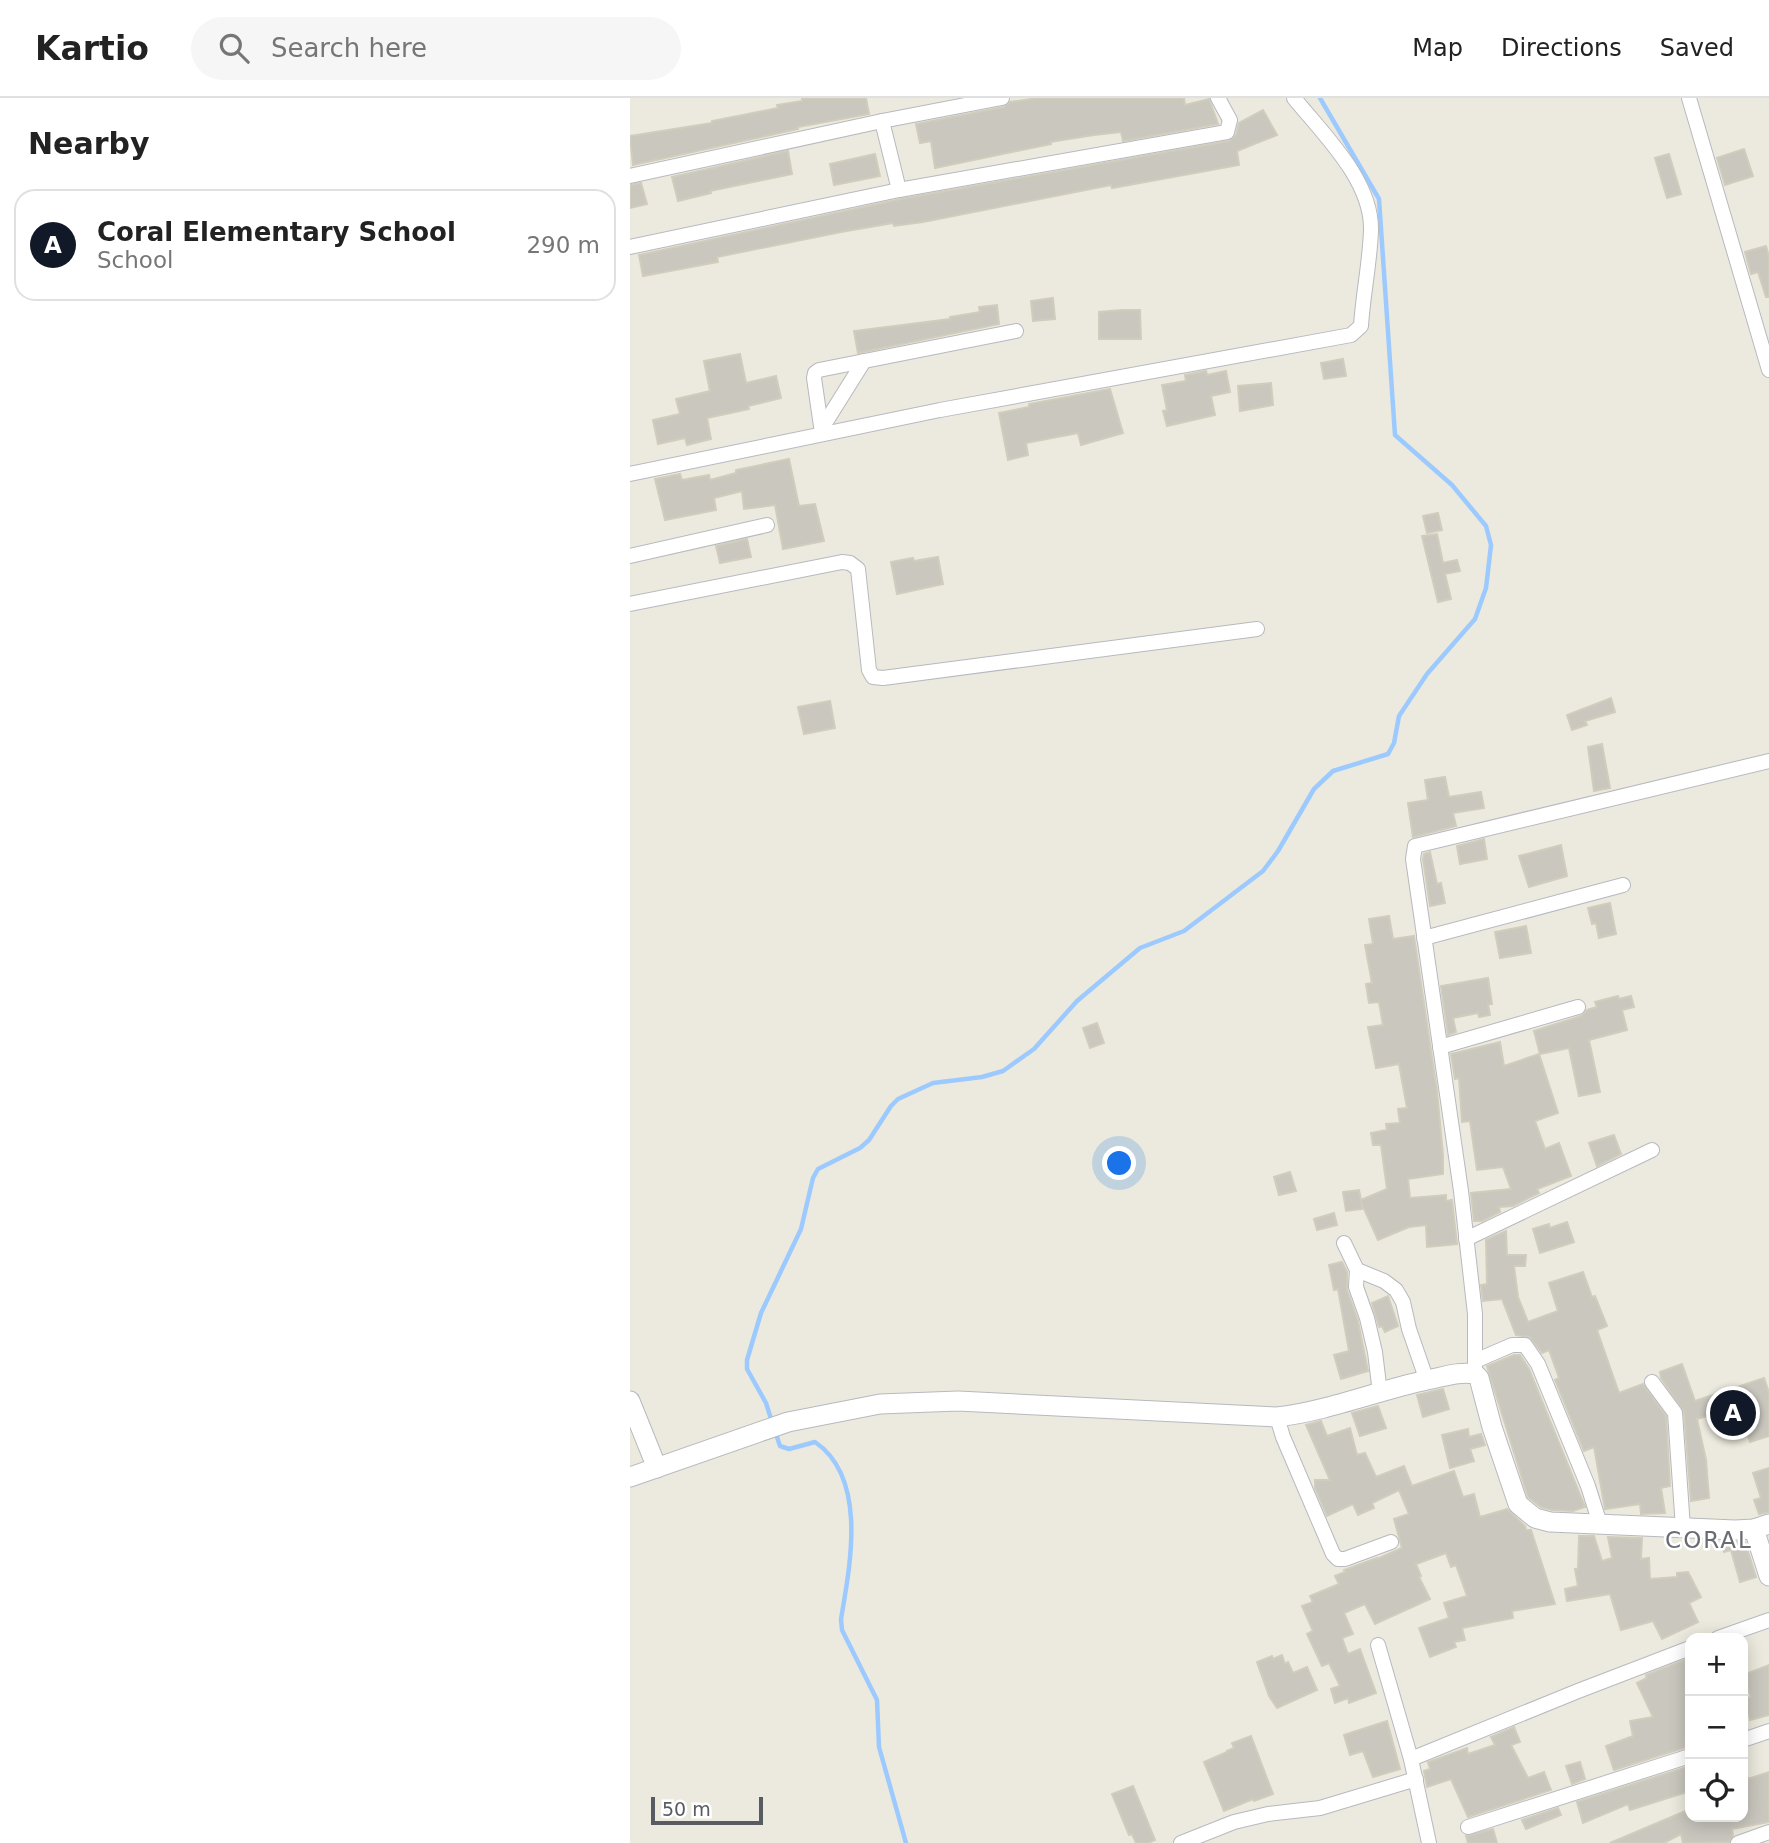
<!DOCTYPE html>
<html lang="en">
<head>
<meta charset="utf-8">
<style>
	:root { --surface:#fff; --page:#f6f6f6; --text:#222; --muted:#767676; --line:#e0e0e0; --accent:#111827 }
	body { margin:0; font-family:"DejaVu Sans",sans-serif; background:var(--page); color:var(--text) }
	.controls { position:absolute; right:21px; bottom:21px; display:grid; overflow:hidden; border-radius:14px; box-shadow:0 4px 18px #0003 }
	.controls button { width:63px; height:63px; display:grid; place-items:center; padding:0; border:0; border-bottom:2px solid var(--line); background:var(--surface); color:var(--text); font:35px sans-serif }
	.scale { position:absolute; left:21px; bottom:18px; width:112px; box-sizing:border-box; padding-left:7px; border:4px solid #585b61; border-top:0; font-size:19px; line-height:24px; white-space:nowrap; color:#585b61; -webkit-text-stroke:5px #fff; paint-order:stroke }
	.you { position:absolute; left:490px; top:1066px; width:24px; height:24px; margin:-18px; border:5px solid #fff; border-radius:50%; background:#1a73e8; box-shadow:0 0 0 10px #1a73e833 }
	.badge { display:grid; place-items:center; width:46px; height:46px; border-radius:50%; background:var(--accent); color:#fff; font-size:23px; font-weight:700 }
	.pin { position:absolute; translate:-50% -50%; border:4px solid #fff; box-shadow:0 2px 7px #0006 }
	.list { margin:0; padding:0; list-style:none }
	h2 { display:flex; justify-content:space-between; align-items:center; height:91px; margin:0; padding:0 28px; font-size:30px }
	h2 small { font-size:23px; font-weight:400; color:var(--muted) }
	.list li { display:grid; grid-template-columns:46px 1fr auto; gap:21px; align-items:center; box-sizing:border-box; height:112px; margin:0 14px 14px; padding:0 14px; border:2px solid var(--line); border-radius:21px }
	.list b { display:block; font-size:26px; white-space:nowrap }
	.list p { margin:0; font-size:23px; white-space:nowrap; color:var(--muted) }
	.list em { font-size:23px; font-style:normal; color:var(--muted) }
	.icon { flex:none; width:38px; height:38px; fill:none; stroke:currentColor; stroke-width:2; stroke-linecap:round; stroke-linejoin:round }
	.map { position:relative; flex:none; width:1139px; height:1745px; overflow:hidden }
	header { display:flex; align-items:center; gap:42px; box-sizing:border-box; height:98px; padding:0 35px; background:var(--surface); border-bottom:2px solid var(--line) }
	header strong { font-size:33px }
	nav { display:flex; gap:38px; margin-inline-start:auto; font-size:24px }
	.search { width:490px; height:63px; background:var(--page); display:flex; align-items:center; gap:18px; box-sizing:border-box; padding:0 24px; border-radius:38px; color:var(--muted); font-size:26px }
	main { display:flex }
	aside { flex:1; background:var(--surface) }
	.map>svg:first-child { display:block }
</style>
</head>
<body>
<header>
<strong>Kartio</strong>
<div class="search"><svg class="icon" aria-label="search" viewBox="0 0 24 24"><circle cx="10" cy="10" r="6"/><path d="M15 15l6 6"/></svg>Search here</div>
<nav><a>Map</a><a>Directions</a><a>Saved</a></nav>
</header>
<main>
<aside>
<h2>Nearby<small></small></h2>
<ul class="list">
<li><span class="badge">A</span><div><b>Coral Elementary School</b><p>School</p></div><em>290 m</em></li>
</ul>
</aside>
<div class="map">
<svg width="1139" height="1745" viewBox="0 0 1139 1745">
	<rect width="100%" height="100%" fill="#eceade"/>
	<g fill="none" stroke-linecap="round" stroke-linejoin="round">
		<!-- stream -->
		<g stroke="#9ccaff" stroke-width="4.5">
			<polyline points="142,1324 136,1305 117,1271 117,1262 131,1215 171,1131 183,1080 188,1071 230,1050 239,1042 261,1008 268,1001 303,985 352,979 373,973 404,951 447,903 510,850 554,833 633,773 648,753 684,691 703,673 758,656 764,645 769,618 797,576 845,521 856,490 861,447 856,428 822,387 765,337 749,101 690,0"/>
			<path d="M145 1333 150 1348 159 1351 185 1344C238 1380 220 1468 211 1521L212 1532 247 1602 249 1649 276 1745"/>
		</g>
	</g>
	<!-- building -->
	<g fill="#c9c7be" stroke="#d1cdbd" stroke-width="2">
		<polygon points="172,0 236,0 239,16 168,29 168,31 3,67 0,38 82,25 82,23 148,10 147,7 172,3"/>
		<polygon points="408,0 554,0 555,7 579,1 588,26 493,43 491,34 464,37 420,44 421,46 305,70 301,43 290,45 286,26 374,9 380,4"/>
		<polygon points="633,12 647,37 607,53 609,67 482,90 481,87 293,124 264,128 263,125 211,134 87,159 88,164 13,178 9,157 271,101 599,43 606,37 609,25"/>
		<polygon points="1114,51 1123,78 1095,87 1087,60"/>
		<polygon points="158,53 162,76 80,93 81,95 48,103 42,79"/>
		<polygon points="245,56 250,78 204,87 200,66"/>
		<polygon points="1039,56 1051,96 1037,100 1025,60"/>
		<polygon points="11,85 17,106 0,110 0,87"/>
		<polygon points="1136,148 1139,159 1139,199 1136,199 1128,174 1121,176 1115,154"/>
		<polygon points="423,200 425,221 403,223 401,203"/>
		<polygon points="367,207 369,226 228,255 224,233 320,221 320,219 350,214 349,209"/>
		<polygon points="492,212 510,212 511,241 469,241 469,214"/>
		<polygon points="110,256 116,285 146,278 151,300 118,308 119,311 77,320 81,341 57,347 55,340 28,346 23,322 50,316 46,301 80,293 74,263"/>
		<polygon points="713,261 716,278 694,281 691,265"/>
		<polygon points="576,273 577,277 596,273 600,294 581,298 585,317 537,328 533,313 537,312 532,287 556,283 555,277"/>
		<polygon points="641,285 643,307 610,313 608,288"/>
		<polygon points="480,291 493,335 451,347 448,335 396,345 398,357 378,362 369,315 399,309 399,306"/>
		<polygon points="159,361 169,408 185,406 194,443 153,451 145,407 114,411 112,393 84,400 86,412 35,422 25,381 50,376 52,382 79,377 80,382 106,375 106,372"/>
		<polygon points="808,415 812,432 797,435 793,418"/>
		<polygon points="807,436 813,465 827,462 830,473 815,476 821,501 808,504 792,438"/>
		<polygon points="117,441 121,459 90,465 86,448"/>
		<polygon points="308,459 313,486 267,496 261,464 283,460 284,463"/>
		<polygon points="981,600 985,614 955,623 957,627 942,632 937,617"/>
		<polygon points="200,603 205,630 174,636 168,609"/>
		<polygon points="972,646 980,690 964,693 958,649"/>
		<polygon points="815,679 819,699 851,694 854,710 823,715 826,728 783,739 778,705 798,702 795,682"/>
		<polygon points="854,741 857,761 830,766 827,748"/>
		<polygon points="931,747 937,778 899,789 889,758"/>
		<polygon points="800,754 807,786 811,785 815,805 800,808 793,761 794,756"/>
		<polygon points="980,805 986,836 969,840 966,825 962,826 958,810"/>
		<polygon points="759,818 763,841 784,838 807,993 813,1057 813,1076 778,1081 780,1100 816,1097 816,1103 822,1102 827,1146 797,1149 796,1127 779,1129 748,1142 731,1104 732,1111 716,1113 713,1094 729,1092 731,1102 757,1091 751,1047 743,1047 741,1035 757,1032 756,1026 770,1025 768,1011 777,1010 769,966 746,970 738,929 753,927 749,904 739,905 736,886 742,885 735,847 743,846 739,821"/>
		<polygon points="896,828 901,855 870,860 865,834"/>
		<polygon points="858,880 862,906 858,906 860,917 849,919 848,915 823,920 826,934 818,937 811,888"/>
		<polygon points="988,898 989,901 1001,898 1004,909 992,912 997,932 959,942 970,994 949,998 939,950 910,956 904,933 951,918 957,912 967,909 965,904"/>
		<polygon points="467,925 474,945 460,950 453,930"/>
		<polygon points="870,944 874,968 909,956 928,1015 905,1023 915,1051 929,1045 941,1078 907,1091 909,1095 883,1108 869,1109 870,1114 852,1123 844,1123 841,1095 881,1091 873,1069 847,1072 840,1023 832,1024 829,980 825,981 821,956"/>
		<polygon points="984,1037 991,1056 967,1068 959,1045"/>
		<polygon points="660,1074 666,1093 649,1097 644,1079"/>
		<polygon points="704,1115 707,1127 687,1132 684,1121"/>
		<polygon points="937,1124 944,1144 910,1155 903,1131 919,1126 920,1130"/>
		<polygon points="876,1133 877,1157 896,1157 895,1168 884,1168 888,1199 898,1224 928,1213 919,1185 953,1174 962,1199 965,1198 977,1228 967,1232 989,1295 1013,1286 1036,1318 1040,1388 1031,1390 1035,1415 1011,1416 1010,1406 975,1411 964,1349 954,1353 925,1282 929,1280 919,1252 912,1255 900,1239 886,1237 872,1201 853,1203 851,1187 857,1186 856,1142"/>
		<polygon points="712,1164 717,1174 717,1192 728,1223 738,1273 711,1281 704,1257 719,1253 708,1191 704,1192 699,1167"/>
		<polygon points="758,1198 768,1228 755,1234 752,1228 749,1229 742,1205"/>
		<polygon points="884,1257 890,1257 899,1271 955,1409 943,1413 922,1412 911,1409 898,1399 857,1268"/>
		<polygon points="1052,1266 1065,1303 1134,1280 1139,1295 1139,1338 1120,1344 1108,1309 1067,1321 1076,1362 1079,1400 1061,1403 1054,1314 1031,1280 1030,1274"/>
		<polygon points="813,1291 819,1311 793,1319 787,1297"/>
		<polygon points="748,1308 756,1330 730,1338 722,1315"/>
		<polygon points="691,1323 697,1338 720,1330 727,1357 735,1355 746,1379 774,1368 782,1388 824,1373 833,1399 844,1396 850,1419 877,1411 895,1428 896,1432 901,1432 925,1506 882,1513 883,1520 832,1530 835,1542 824,1544 826,1549 800,1559 789,1530 819,1520 814,1505 837,1498 826,1467 821,1469 816,1455 786,1466 791,1478 789,1479 800,1501 745,1526 735,1506 714,1515 723,1536 712,1540 718,1556 730,1551 746,1595 719,1605 718,1600 705,1605 701,1591 710,1588 699,1565 692,1568 677,1536 683,1533 672,1508 683,1504 680,1498 709,1486 705,1478 715,1474 714,1472 747,1460 747,1461 772,1450 764,1421 779,1416 769,1392 742,1405 744,1410 728,1417 723,1406 697,1418 685,1390 685,1382 700,1382 676,1327"/>
		<polygon points="838,1331 839,1339 851,1336 855,1347 840,1351 844,1363 820,1370 812,1337"/>
		<polygon points="1139,1370 1139,1414 1129,1416 1124,1402 1131,1400 1123,1375"/>
		<polygon points="949,1438 964,1438 972,1463 982,1460 978,1439 1012,1440 1011,1461 1019,1460 1020,1481 1047,1479 1047,1475 1058,1474 1071,1499 1059,1505 1068,1524 1032,1541 1023,1523 991,1532 980,1496 937,1503 935,1491 948,1488 945,1471 948,1471"/>
		<polygon points="1091,1444 1115,1444 1126,1479 1110,1484 1101,1452 1094,1454"/>
		<polygon points="652,1557 655,1566 658,1564 663,1575 677,1569 687,1592 647,1610 639,1598 627,1564 642,1558 643,1561"/>
		<polygon points="1060,1560 1060,1642 1055,1645 1056,1649 984,1672 976,1648 1003,1638 1000,1623 1023,1619 1007,1585 1017,1580 1016,1577"/>
		<polygon points="1139,1567 1139,1617 1120,1622 1119,1617 1113,1619 1113,1601 1121,1599 1113,1577"/>
		<polygon points="757,1623 770,1671 743,1679 733,1653 720,1657 714,1637"/>
		<polygon points="884,1629 890,1644 881,1647 898,1680 914,1674 921,1692 838,1719 821,1681 797,1689 794,1673 800,1671 798,1664 837,1650 838,1656 865,1647 861,1639"/>
		<polygon points="621,1638 643,1696 624,1703 623,1701 594,1713 574,1664 597,1654 597,1653 604,1650 602,1645"/>
		<polygon points="950,1664 955,1681 942,1686 936,1668"/>
		<polygon points="1060,1668 1060,1693 1000,1712 998,1706 953,1725 947,1704"/>
		<polygon points="1139,1674 1139,1724 1102,1731 1103,1737 1099,1744 1053,1745 1051,1736 1034,1745 980,1745 1060,1711 1060,1719 1113,1719 1113,1680 1121,1680"/>
		<polygon points="503,1688 525,1742 518,1745 506,1745 502,1736 499,1737 482,1696"/>
		<polygon points="928,1710 931,1717 896,1731 892,1722"/>
		<polygon points="863,1731 867,1745 838,1745 836,1738"/>
	</g>
	<g fill="none" stroke-linecap="round" stroke-linejoin="round">
		<defs>
			<g id="minor">
				<polyline points="1059,0 1139,272"/>
				<polyline points="0,78 252,23 372,0"/>
				<polyline points="269,92 597,34 600,22 588,0"/>
				<polyline points="0,149 269,92 252,23"/>
				<polyline points="192,330 234,263"/>
				<polyline points="192,335 184,280 185,275 189,272 386,233"/>
				<path d="M0 376 310 312 721 237 731 228C733 196 740 164 741 132 742 82 693 36 664 0"/>
				<polyline points="0,458 137,427"/>
				<polyline points="0,506 212,464 220,465 228,471 239,572 243,579 253,580 627,531"/>
				<polyline points="794,840 993,787"/>
				<polyline points="810,949 948,909"/>
				<polyline points="836,1141 1022,1052"/>
				<polyline points="714,1145 727,1172 726,1189 737,1220 745,1254 750,1295"/>
				<polyline points="727,1172 754,1183 766,1192 773,1204 779,1231 797,1283"/>
				<polyline points="845,1263 882,1247 895,1247 908,1266 958,1388 970,1426"/>
				<polyline points="845,1276 845,1216 831,1093 783,761 785,748 1139,663"/>
				<polyline points="1022,1284 1045,1315 1053,1430"/>
				<polyline points="647,1319 653,1339 703,1456 708,1461 715,1461 761,1444"/>
				<polyline points="1088,1540 1139,1522"/>
				<polyline points="748,1547 781,1661"/>
				<polyline points="1113,1642 1139,1633"/>
				<polyline points="838,1729 1060,1658"/>
				<polyline points="551,1745 604,1724 638,1716 690,1710 786,1681"/>
				<polyline points="799,1745 781,1661 948,1593 1060,1550"/>
				<polyline points="1108,1745 1139,1734"/>
			</g>
			<g id="tertiary">
				<polyline points="0,1303 27,1370"/>
				<path d="M0 1379 158 1324 250 1306 328 1303 647 1319C698 1313 746 1293 797 1282 813 1279 829 1273 845 1276L849 1280 862 1329 888 1406 905 1420 920 1424 1105 1432 1124 1431 1139 1426"/>
				<polyline points="1124,1431 1139,1478"/>
			</g>
		</defs>
		<!-- minor casing -->
		<use href="#minor" stroke="#b7b9bf" stroke-width="16"/>
		<!-- tertiary casing -->
		<use href="#tertiary" stroke="#b7b9bf" stroke-width="21"/>
		<!-- minor -->
		<use href="#minor" stroke="#fff" stroke-width="14"/>
		<!-- tertiary -->
		<use href="#tertiary" stroke="#fff" stroke-width="19"/>
	</g>
	<g text-anchor="middle" stroke-width="5" stroke-linejoin="round" paint-order="stroke">
		<!-- quarter labels -->
		<g font-size="23" letter-spacing="2" fill="#696d73" stroke="#fff">
			<text x="1079" y="1450">CORAL</text>
		</g>
	</g>
</svg>
<div class="controls">
<button>+</button>
<button>−</button>
<button><svg class="icon" aria-label="locate" viewBox="0 0 24 24"><circle cx="12" cy="12" r="6"/><path d="M12 2v4M12 18v4M2 12h4M18 12h4"/></svg></button>
</div>
<div class="scale">50 m</div>
<div class="you"></div>
<div class="pin badge" style="left:1103px;top:1315px">A</div>
</div>
</main>
</body>
</html>
